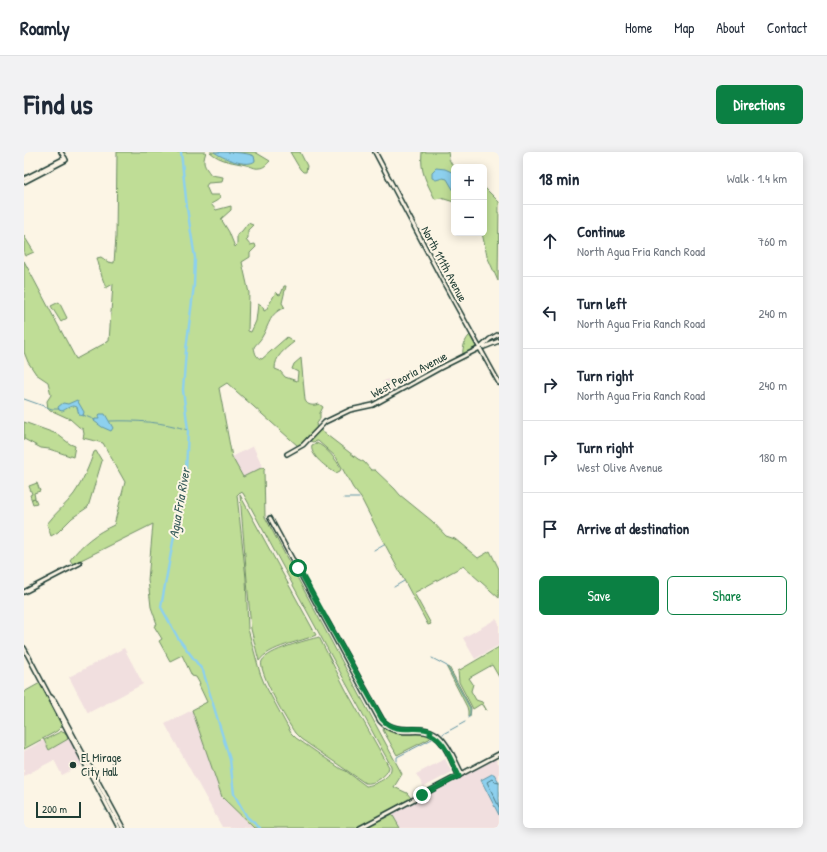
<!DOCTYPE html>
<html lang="en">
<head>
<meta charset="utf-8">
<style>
	:root { --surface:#fff; --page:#f2f2f3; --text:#1f2937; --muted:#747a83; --line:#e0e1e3; --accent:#0b8043 }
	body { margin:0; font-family:"Patrick Hand",sans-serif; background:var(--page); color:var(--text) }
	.controls { position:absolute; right:12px; top:12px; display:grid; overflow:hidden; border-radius:6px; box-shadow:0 2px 10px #0003 }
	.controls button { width:36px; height:36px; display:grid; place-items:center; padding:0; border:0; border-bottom:1px solid var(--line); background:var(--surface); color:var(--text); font:20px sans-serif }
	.scale { position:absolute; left:12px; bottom:10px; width:45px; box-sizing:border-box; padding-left:4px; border:2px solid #1f3d34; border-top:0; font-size:11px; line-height:14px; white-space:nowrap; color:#1f3d34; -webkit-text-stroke:3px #fcf5e5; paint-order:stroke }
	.stop { position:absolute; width:12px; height:12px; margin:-9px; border:3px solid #0b8043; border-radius:50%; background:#fff }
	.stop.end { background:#0b8043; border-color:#fff; box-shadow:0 1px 4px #0008 }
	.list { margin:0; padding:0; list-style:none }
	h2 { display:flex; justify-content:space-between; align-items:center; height:52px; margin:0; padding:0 16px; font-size:17px }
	h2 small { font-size:13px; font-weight:400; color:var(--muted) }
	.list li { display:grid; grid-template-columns:26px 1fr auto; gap:12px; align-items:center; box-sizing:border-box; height:72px; padding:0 16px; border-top:1px solid var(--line) }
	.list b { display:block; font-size:15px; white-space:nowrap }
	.list p { margin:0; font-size:13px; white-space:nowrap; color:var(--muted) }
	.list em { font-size:13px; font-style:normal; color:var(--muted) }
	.actions { display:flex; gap:8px; padding:12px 16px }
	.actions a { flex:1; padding:9px 0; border:1px solid var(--accent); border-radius:6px; text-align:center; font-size:14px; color:var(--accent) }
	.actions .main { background:var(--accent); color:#fff }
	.icon { flex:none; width:22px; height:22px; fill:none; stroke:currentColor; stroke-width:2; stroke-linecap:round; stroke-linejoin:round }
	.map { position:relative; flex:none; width:475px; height:676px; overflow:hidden; border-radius:6px }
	header { display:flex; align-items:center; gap:24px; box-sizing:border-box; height:56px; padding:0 20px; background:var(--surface); border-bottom:1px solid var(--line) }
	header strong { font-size:19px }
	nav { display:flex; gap:22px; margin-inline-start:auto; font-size:14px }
	.intro { display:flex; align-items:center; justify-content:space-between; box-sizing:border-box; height:96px; padding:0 24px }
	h1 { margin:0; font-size:28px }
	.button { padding:10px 18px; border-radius:6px; background:var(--accent); color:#fff; font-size:14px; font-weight:700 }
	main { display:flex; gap:24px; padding:0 24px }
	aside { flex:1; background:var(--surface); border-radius:6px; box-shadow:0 2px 10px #0003 }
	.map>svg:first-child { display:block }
</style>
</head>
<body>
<header>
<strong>Roamly</strong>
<nav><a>Home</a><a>Map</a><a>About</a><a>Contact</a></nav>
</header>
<div class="intro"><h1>Find us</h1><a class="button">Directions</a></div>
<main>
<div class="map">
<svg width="475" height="676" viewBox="0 0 475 676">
	<rect width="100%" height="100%" fill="#fcf5e5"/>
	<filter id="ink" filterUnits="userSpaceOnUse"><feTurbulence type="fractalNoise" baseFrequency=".025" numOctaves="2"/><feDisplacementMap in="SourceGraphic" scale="8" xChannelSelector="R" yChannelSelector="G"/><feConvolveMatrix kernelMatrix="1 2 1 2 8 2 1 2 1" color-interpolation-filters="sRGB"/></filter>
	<g filter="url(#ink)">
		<!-- built -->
		<g fill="#f1dfdf">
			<polygon points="364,227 371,239 365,243 358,230"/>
			<polygon points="229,294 239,315 219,325 208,305"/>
			<polygon points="472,467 475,471 475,493 451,507 439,486"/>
			<polygon points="100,496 119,532 64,561 45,525"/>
			<polygon points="168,558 198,645 230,676 198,675 141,572"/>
			<polygon points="45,586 58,611 58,613 38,623 30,608 0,624 0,599 20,588 25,598"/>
			<polygon points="421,607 428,620 400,635 392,622"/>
			<polygon points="471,607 475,612 475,676 376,676 368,662"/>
		</g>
		<!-- green -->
		<g fill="#bfdd96" stroke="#6f8d65" fill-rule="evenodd">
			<path d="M93 0H182C178 12 180 13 187 23L199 25 198 30 184 31 182 34 186 43H195L196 45 194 48 187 52 192 58 207 54V58L197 67 205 80 211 95 213 93V83L218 79 224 71 229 73 224 78V86L222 88 226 93 231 92 232 95 226 101V105L218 110 225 141 224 179 227 180 232 169 234 152 239 155 240 159 242 158 252 140 255 143 257 142 260 134H262L258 151 261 156C246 159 245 174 238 185 236 189 232 192 230 195 231 201 232 206 238 207L263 185 270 190C260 198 251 204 251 217L256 219 261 225 273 229 274 220 268 217 270 212 277 206 281 248C283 254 290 254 295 252L299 255 296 261V267L292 273 293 275 280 290 274 294 203 231 195 236 208 305 219 325 239 315 241 317 240 318 241 365 378 622 370 635 383 641 387 646 356 663 359 667 368 662 376 676H230L198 645 168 558 183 550 175 533 176 532 172 525 168 524 158 503 146 509 135 489 138 487 130 474 133 472 127 455 124 428 129 372 49 412 46 408C58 392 72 381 90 373L101 330 79 291 59 286 60 282 59 277 55 275 46 267 24 257 23 249 27 243 24 230 12 222 4 210 0 200V109L52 207 85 189 89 132 82 136 78 125 73 106 77 105 84 110 90 111 92 85ZM216 340 219 341 367 614C369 625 351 633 342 634L322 619 317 617 272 586 267 581 240 531 236 521 224 477 222 426 213 343Z"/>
			<path d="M186 0H231L246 9C243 12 240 16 235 16 231 17 227 14 222 13 210 10 197 10 186 0Z"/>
			<polygon points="266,0 276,0 283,14 282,20 279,20 276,17"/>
			<path d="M398 0H424L425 7 430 17V50L417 46 411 47C402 29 396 20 398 0Z"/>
			<polygon points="460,35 475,50 474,129 463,104 458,81 460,81"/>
			<polygon points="0,84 10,100 1,104 0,102"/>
			<polygon points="35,150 43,166 37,170 27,154"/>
			<path d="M447 182 452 195 439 203C438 196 441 187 447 182Z"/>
			<polygon points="0,270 33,282 46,292 51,294 49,305 25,297 17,296 0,287"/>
			<polygon points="295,277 334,307 340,310 347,318 351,318 371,337 376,343 408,369 422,384 431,387 454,406 466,399 475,417 475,446 439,414 390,441 407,472 404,473 357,385 337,346 329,336 312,305 294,289 288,290 285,288"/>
			<path d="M292 291C300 293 314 309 317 317L316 319 312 321C303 316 285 303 288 293Z"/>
			<path d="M72 299 78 309 64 355 48 366 34 380 27 384 23 372C31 361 42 353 50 342 59 329 65 314 70 300Z"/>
			<polygon points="13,331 16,339 10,341 11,346 8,347 11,346 13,351 9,352 6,343 8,342 5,334"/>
			<path d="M216 343 292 483C277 490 245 494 235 509L227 477Z"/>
			<path d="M295 485 322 538 365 615C364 623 350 633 341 631L277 587 271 581C264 571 233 518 238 509 244 498 283 488 295 485Z"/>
			<polygon points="475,495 475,525 468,513 445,526 449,532 447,539 452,548 458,550 463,559 457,552 449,557 435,530 434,519"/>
			<polygon points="425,515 447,556 446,565 444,564 444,559 443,555 423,516"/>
			<polygon points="16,531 38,574 33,579 0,597 0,540"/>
			<path d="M360 576C375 586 392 577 408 584L405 587 373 603 359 578Z"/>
			<polygon points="38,579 41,580 44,587 25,598 20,588"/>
		</g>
		<!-- water -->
		<g fill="#8dd0ee" stroke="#6195a4">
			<path d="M190 0C200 0 223 0 230 4L231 9C223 16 198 6 190 0Z"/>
			<polygon points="412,16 421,17 430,21 430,39 423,27 419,26 412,28 408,26 408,20"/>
			<path d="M53 248 60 260 59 264 55 263 53 255C47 252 43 257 38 259L35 258 34 255 39 251 44 252Z"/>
			<polygon points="76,262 81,262 89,276 87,279 78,275 70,269 71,267 75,267 74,264"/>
			<polygon points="468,622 470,622 475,630 475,663 457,628"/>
		</g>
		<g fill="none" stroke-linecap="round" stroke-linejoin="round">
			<!-- shore -->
			<polyline stroke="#4b787e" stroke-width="1" points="475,631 471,630 468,627 463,630 475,655"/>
			<!-- stream -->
			<g stroke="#6195a4" stroke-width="1">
				<polyline points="0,247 28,257 35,257"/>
				<polyline points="59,263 71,268"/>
				<path d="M86 269C110 268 141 270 164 278"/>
				<polyline points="320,346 335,346"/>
				<polyline points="350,398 360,392"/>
				<polyline points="370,435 380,429"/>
				<polyline points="408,506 423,514 446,556 446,562 444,566"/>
				<polyline points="419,582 441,570"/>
				<polyline points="373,609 373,605 408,587"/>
				<polyline points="81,658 83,658"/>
			</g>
			<!-- river -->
			<polyline stroke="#8dd0ee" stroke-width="2.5" points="157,0 163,56 171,106 170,133 162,198 159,238 164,278 162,319 137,455 154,486 179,519 206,608 210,642 223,665 236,676"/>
			<defs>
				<g id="secondary">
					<polyline points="351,0 421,133 475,231"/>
					<polyline points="0,27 41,6"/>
					<polyline points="0,30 42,8 37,0"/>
					<polyline points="460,195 475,189"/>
					<polyline points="263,302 279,293 301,270 326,258 349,253 416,216 456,196 466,187 475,182"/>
					<path d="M246 366 356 569C375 590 396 571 413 586 423 594 429 613 435 624"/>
					<polyline points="0,440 56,411"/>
					<path d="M302 467 359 569C376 585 400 569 416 585 426 594 432 611 438 622"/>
					<polyline points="0,496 95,676"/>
					<polyline points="27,545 30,548 99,676"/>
					<polyline points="336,676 475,602"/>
				</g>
			</defs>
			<!-- secondary casing -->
			<use href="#secondary" stroke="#1f3d34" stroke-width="6"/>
			<!-- secondary -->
			<use href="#secondary" stroke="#fcf5e5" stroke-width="3"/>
		</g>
	</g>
	<g fill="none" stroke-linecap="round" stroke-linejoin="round" filter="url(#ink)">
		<!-- route -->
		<path stroke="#0b8043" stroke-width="5" d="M274 416 358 567C373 584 389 572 407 579L406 582C422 589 427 610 435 624L398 643"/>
	</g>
	<!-- markers -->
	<circle fill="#1f3d34" stroke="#fcf5e5" stroke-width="1.5" cx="49" cy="613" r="4"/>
	<g text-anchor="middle" stroke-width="4" stroke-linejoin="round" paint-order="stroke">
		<!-- street labels -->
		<g font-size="12" fill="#1f3d34" stroke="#fcf5e5">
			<text transform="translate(420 112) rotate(62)" y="4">North 111th Avenue</text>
			<text transform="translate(385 223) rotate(-28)" y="4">West Peoria Avenue</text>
		</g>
		<!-- poi labels -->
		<g font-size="12" fill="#1f3d34" stroke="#fcf5e5" text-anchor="start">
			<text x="57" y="610">El Mirage<tspan x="57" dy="14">City Hall</tspan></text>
		</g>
		<!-- water labels -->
		<g font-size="13" font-style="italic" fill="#355a59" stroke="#fcf5e5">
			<text transform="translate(155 351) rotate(-80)" y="5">Agua Fria River</text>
		</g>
	</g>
</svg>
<div class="controls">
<button>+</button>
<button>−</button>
</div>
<div class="scale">200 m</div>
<div class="stop" style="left:274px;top:416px"></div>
<div class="stop end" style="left:398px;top:643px"></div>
</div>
<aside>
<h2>18 min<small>Walk · 1.4 km</small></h2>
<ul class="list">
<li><svg class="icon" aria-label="ahead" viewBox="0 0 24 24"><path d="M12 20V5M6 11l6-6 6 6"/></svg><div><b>Continue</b><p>North Agua Fria Ranch Road</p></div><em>760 m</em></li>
<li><svg class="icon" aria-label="left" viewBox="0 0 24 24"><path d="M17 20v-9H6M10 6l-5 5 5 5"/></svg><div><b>Turn left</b><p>North Agua Fria Ranch Road</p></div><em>240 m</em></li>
<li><svg class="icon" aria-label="right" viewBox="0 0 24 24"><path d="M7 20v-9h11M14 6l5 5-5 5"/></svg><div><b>Turn right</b><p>North Agua Fria Ranch Road</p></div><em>240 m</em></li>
<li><svg class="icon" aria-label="right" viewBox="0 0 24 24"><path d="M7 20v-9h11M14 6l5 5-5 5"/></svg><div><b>Turn right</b><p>West Olive Avenue</p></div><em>180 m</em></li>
<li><svg class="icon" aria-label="arrive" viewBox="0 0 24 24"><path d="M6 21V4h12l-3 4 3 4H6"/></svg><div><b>Arrive at destination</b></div></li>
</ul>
<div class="actions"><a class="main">Save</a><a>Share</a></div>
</aside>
</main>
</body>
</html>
